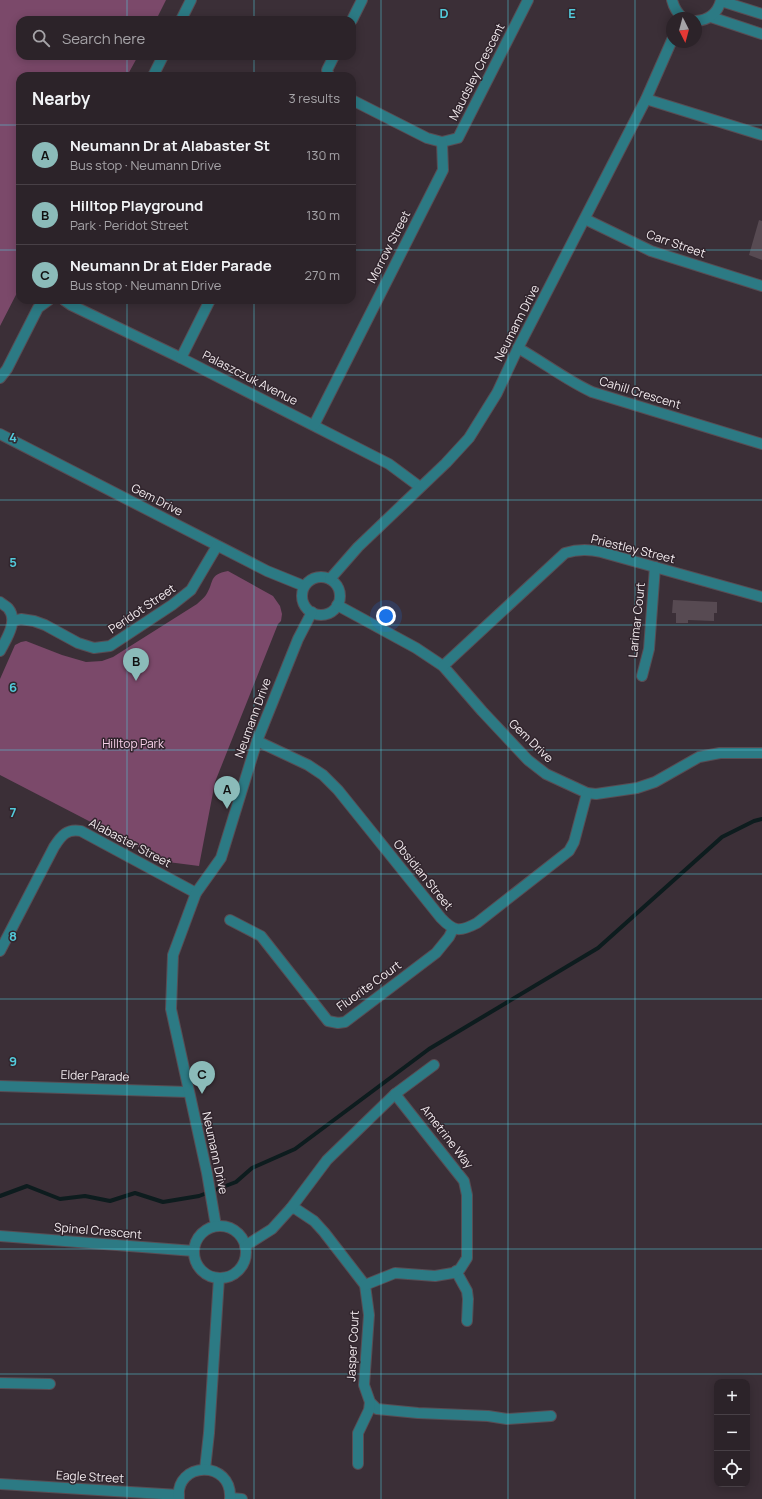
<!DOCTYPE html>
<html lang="en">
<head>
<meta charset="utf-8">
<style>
	:root { --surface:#2c2329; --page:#382f35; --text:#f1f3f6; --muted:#a6a4a8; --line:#484046; --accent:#8bbbb9 }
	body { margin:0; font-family:Manrope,sans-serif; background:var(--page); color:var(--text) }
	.controls { position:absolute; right:12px; bottom:12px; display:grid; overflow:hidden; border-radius:8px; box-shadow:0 2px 10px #0003 }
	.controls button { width:36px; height:36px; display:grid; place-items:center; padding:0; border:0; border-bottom:1px solid var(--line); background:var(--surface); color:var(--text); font:20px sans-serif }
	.compass { position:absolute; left:666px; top:12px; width:36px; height:36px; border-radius:50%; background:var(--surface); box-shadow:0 2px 10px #0003; rotate:174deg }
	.you { position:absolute; left:386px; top:616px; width:14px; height:14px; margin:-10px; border:3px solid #fff; border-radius:50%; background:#1a73e8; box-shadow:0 0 0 6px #1a73e833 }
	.badge { display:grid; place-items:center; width:26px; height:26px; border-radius:50%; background:var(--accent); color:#111; font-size:13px; font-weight:700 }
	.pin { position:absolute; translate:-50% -33px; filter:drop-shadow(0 1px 2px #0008) }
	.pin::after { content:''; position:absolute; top:21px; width:14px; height:12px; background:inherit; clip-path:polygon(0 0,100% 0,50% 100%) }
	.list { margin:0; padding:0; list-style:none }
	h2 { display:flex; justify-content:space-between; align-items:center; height:52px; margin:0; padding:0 16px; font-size:17px }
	h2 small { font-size:13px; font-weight:400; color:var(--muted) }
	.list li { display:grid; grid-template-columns:26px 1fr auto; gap:12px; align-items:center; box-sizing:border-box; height:60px; padding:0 16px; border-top:1px solid var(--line) }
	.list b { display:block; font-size:15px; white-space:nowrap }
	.list p { margin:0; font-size:13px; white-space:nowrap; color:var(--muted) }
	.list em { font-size:13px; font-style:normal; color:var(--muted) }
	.icon { flex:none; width:22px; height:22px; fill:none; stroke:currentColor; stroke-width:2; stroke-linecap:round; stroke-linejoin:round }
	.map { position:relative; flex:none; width:762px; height:1499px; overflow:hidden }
	.search { position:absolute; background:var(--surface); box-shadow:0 2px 10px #0003; left:16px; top:16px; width:340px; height:44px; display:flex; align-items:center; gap:10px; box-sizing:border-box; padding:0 14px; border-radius:12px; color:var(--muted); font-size:15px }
	.panel { position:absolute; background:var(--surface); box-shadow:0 2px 10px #0003; left:16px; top:72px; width:340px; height:232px; border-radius:12px }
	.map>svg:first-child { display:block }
</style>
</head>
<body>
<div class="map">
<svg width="762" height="1499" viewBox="0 0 762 1499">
	<rect width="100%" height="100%" fill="#3b2f37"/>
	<!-- green -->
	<g fill="#7b496a">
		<polygon points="0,0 166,0 156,20 20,20 20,56 138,56 127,76 20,76 20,287 0,326"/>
		<path d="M228 571 273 596 280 606 282 614 281 621 278 624 215 782 199 866 168 862 0 775V679L15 645 21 642 26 641 62 655 86 662 102 661 113 657 197 604C200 601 204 598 206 595 215 581 208 575 228 571Z"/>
	</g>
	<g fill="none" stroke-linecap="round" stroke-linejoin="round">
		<!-- stream -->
		<polyline stroke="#0d1c1e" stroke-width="4" points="0,1196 27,1186 60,1199 85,1196 110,1201 135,1193 163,1202 199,1196 236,1182 252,1168 295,1149 429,1049 598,948 722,837 754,821 762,819"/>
	</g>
	<!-- building -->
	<g fill="#574a52">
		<polygon points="759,220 762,221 762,260 749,255"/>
		<polygon points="673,600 717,602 717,613 714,613 714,621 688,620 688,623 676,623 676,613 672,613"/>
	</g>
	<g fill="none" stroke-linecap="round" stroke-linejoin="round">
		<defs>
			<g id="minor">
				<path d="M672 0C674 8 677 13 683 18"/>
				<polyline points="721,1 762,14"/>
				<polyline points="711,17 762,34"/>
				<polyline points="181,20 191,0"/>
				<polyline points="352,20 362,0"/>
				<path d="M696 21C709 20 718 13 721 0"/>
				<polyline points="153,76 163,56"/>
				<polyline points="329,76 327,70 334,56"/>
				<polyline points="646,99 762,135"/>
				<polyline points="352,100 427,138 442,142 458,138 528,0"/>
				<polyline points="585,219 651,251 762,286"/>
				<polyline points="64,300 71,305 181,358 389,464 420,487"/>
				<path d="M518 348C543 362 566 380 592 392L762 444"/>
				<polyline points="181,358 210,300"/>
				<polyline points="0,378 7,369 38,308 49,300"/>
				<polyline points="314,425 443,170 442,142"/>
				<polyline points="0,434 267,571 304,586"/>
				<circle cx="321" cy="596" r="19"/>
				<polyline points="330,579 358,547 446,463 469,438 497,393 518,348 646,99 672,40"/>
				<path d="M0 602C2 604 6 606 8 608 19 621 6 639 0 651"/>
				<polyline points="337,605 416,648 443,666 482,711 528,760 546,774 587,793 596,794 637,788 655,782 699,757 720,753 762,753"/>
				<polyline points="13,621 21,619 34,621 45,625 78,643 94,648 110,646 172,605 191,590 217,546"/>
				<path d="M443 666 565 553C578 549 588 549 601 552L762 597"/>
				<polyline points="642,676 649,649 655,567"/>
				<path d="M257 741 308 765 323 775 338 790 441 918C454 932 460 932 477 923L569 851 574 842 587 793"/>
				<polyline points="230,920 261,936 328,1021 338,1023 345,1022 436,953 449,937 453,929"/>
				<path d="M0 951 54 847C61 836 67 828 81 831L196 893"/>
				<polyline points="0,1086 188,1092"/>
				<polyline points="291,1208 296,1209 314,1221 324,1232 365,1285 369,1315 364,1385 370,1402 377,1409 418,1413 488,1416 507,1419 551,1416"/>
				<polyline points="216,1226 207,1173 171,1009 173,955 196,893 221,858 257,741 298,639 312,612"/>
				<circle cx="220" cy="1252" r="26"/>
				<polyline points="0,1236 194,1251"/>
				<polyline points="245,1246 272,1229 291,1208 327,1160 395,1094 434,1065"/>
				<polyline points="456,1271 467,1291 468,1299 467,1321"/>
				<polyline points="365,1285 395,1273 435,1276 453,1273 460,1269 467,1258 467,1195 464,1181 395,1094"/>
				<polyline points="0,1383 50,1384"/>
				<polyline points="358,1464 358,1433 369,1410 370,1402"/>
				<polyline points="205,1469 209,1433 219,1278"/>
				<polyline points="0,1484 179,1495"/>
			</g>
			<g id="tertiary">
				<polyline points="231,1498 242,1499"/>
				<path d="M179 1499C174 1461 233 1459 230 1499"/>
			</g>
		</defs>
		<!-- minor casing -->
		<use href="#minor" stroke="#584d54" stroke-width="12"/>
		<!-- tertiary casing -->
		<use href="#tertiary" stroke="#584d54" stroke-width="12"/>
		<!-- minor -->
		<use href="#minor" stroke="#2c7a84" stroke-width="10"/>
		<!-- tertiary -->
		<use href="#tertiary" stroke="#2c7a84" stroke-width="10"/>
	</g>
	<!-- grid -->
	<path fill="none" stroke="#53cbdb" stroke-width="1" stroke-opacity="0.55" d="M127 0V20M254 0V20M381 0V1499M508 0V1499M635 0V1499M127 56V76M254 56V76M0 125H20M352 125H762M0 250H20M352 250H762M127 300V1499M254 300V1499M0 375H762M0 500H762M0 625H762M0 750H762M0 874H762M0 999H762M0 1124H762M0 1249H762M0 1374H762"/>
	<g text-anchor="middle" stroke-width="3" stroke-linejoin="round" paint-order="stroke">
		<!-- street labels -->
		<g font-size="12" fill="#f2eaee" stroke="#31252d">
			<text transform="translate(477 72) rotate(-63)" y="4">Maudsley Crescent</text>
			<text transform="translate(676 244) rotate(19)" y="4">Carr Street</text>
			<text transform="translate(389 247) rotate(-63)" y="4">Morrow Street</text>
			<text transform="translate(517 323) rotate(-63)" y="4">Neumann Drive</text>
			<text transform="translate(250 378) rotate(27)" y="4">Palaszczuk Avenue</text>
			<text transform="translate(640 393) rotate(17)" y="4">Cahill Crescent</text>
			<text transform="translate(157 500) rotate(27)" y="4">Gem Drive</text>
			<text transform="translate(633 549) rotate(14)" y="4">Priestley Street</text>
			<text transform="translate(142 609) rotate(-34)" y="4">Peridot Street</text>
			<text transform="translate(637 620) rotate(-84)" y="4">Larimar Court</text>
			<text transform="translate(253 718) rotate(-70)" y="4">Neumann Drive</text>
			<text transform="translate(531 741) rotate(44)" y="4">Gem Drive</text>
			<text transform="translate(130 843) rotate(28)" y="4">Alabaster Street</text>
			<text transform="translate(423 875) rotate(51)" y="4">Obsidian Street</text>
			<text transform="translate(369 986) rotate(-36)" y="4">Fluorite Court</text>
			<text transform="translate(95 1076) rotate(2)" y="4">Elder Parade</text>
			<text transform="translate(447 1137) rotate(52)" y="4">Ametrine Way</text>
			<text transform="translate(215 1153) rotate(78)" y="4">Neumann Drive</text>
			<text transform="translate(98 1231) rotate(5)" y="4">Spinel Crescent</text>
			<text transform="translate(353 1346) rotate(-87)" y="4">Jasper Court</text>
			<text transform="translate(90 1477) rotate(3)" y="4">Eagle Street</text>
		</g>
		<!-- park labels -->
		<g font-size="12" fill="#f8d0e9" stroke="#31252d">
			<text x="133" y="748">Hilltop Park</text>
		</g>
	</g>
	<g font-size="13" text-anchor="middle" font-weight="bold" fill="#53cbdb" stroke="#31252d" stroke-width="3" stroke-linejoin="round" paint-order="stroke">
		<text x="444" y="18">D</text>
		<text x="572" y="18">E</text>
		<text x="13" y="442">4</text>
		<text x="13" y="567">5</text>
		<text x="13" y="692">6</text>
		<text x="13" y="817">7</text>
		<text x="13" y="941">8</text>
		<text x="13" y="1066">9</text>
	</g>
</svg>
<div class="controls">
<button>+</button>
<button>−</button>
<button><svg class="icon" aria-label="locate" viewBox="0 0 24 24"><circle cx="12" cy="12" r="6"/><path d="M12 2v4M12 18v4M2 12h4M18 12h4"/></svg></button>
</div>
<svg class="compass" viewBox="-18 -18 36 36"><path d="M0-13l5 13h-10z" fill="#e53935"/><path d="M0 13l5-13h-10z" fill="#a6a4a8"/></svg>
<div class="you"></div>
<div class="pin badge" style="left:227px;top:809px">A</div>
<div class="pin badge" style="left:136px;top:681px">B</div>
<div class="pin badge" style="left:202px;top:1094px">C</div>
<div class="search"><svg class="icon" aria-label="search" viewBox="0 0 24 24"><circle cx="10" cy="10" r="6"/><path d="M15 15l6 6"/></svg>Search here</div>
<section class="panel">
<h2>Nearby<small>3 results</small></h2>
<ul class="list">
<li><span class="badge">A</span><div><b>Neumann Dr at Alabaster St</b><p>Bus stop · Neumann Drive</p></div><em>130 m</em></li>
<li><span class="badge">B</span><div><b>Hilltop Playground</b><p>Park · Peridot Street</p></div><em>130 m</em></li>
<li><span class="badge">C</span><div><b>Neumann Dr at Elder Parade</b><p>Bus stop · Neumann Drive</p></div><em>270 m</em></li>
</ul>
</section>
</div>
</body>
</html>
